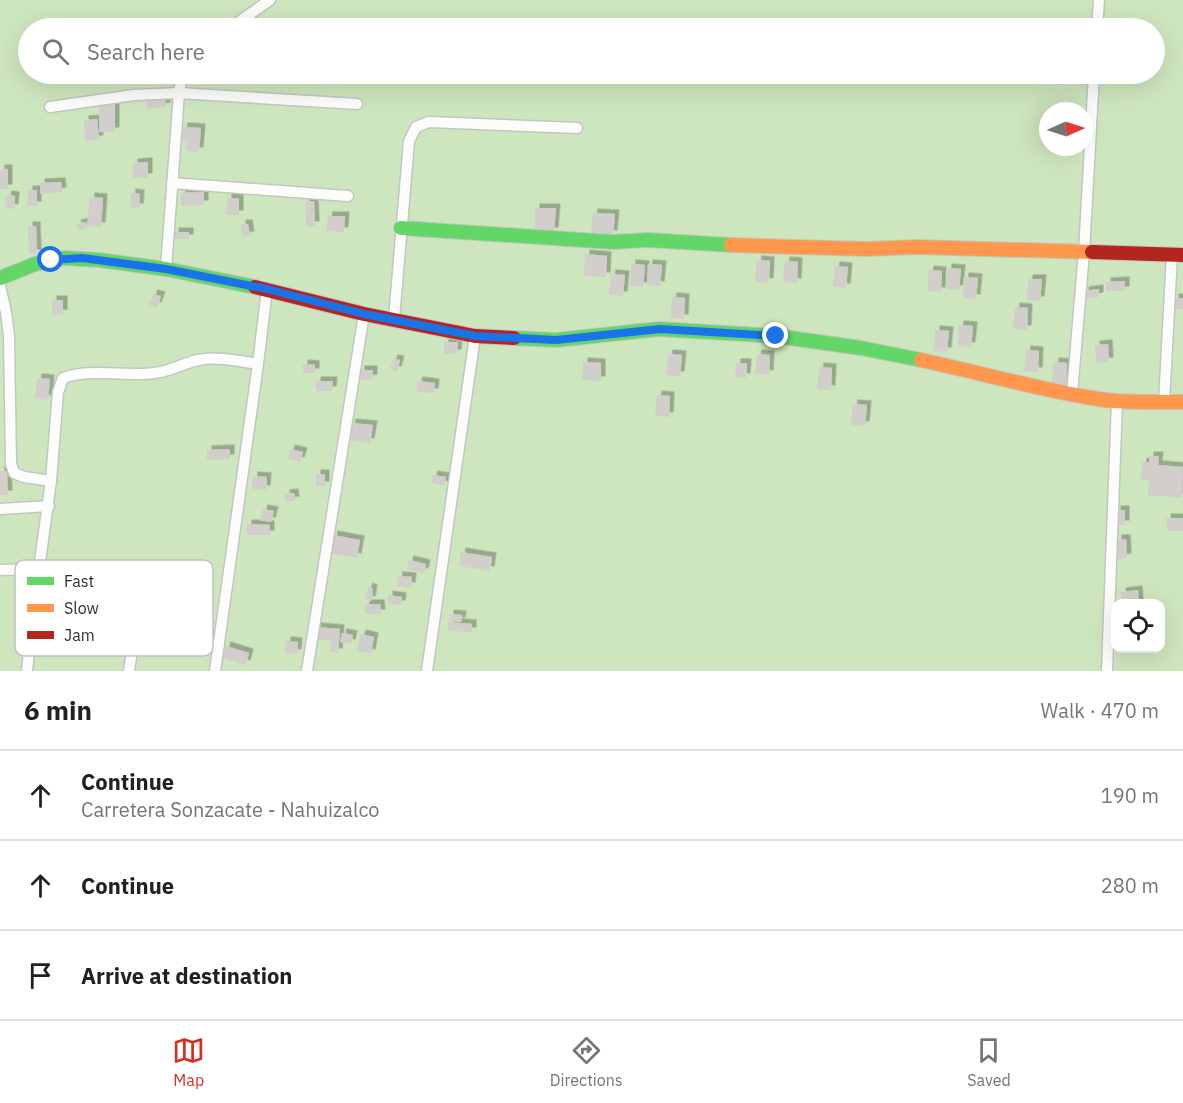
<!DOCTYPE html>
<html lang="en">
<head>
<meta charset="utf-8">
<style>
	:root { --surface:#fff; --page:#f2f2f2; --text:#202124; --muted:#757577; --line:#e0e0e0; --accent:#d93025 }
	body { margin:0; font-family:"IBM Plex Sans",sans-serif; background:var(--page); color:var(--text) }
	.controls { position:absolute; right:18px; bottom:18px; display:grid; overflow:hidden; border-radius:12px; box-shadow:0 6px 24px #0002 }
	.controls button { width:54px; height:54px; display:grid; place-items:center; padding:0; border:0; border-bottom:2px solid var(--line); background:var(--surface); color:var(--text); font:30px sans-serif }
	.compass { position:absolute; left:1039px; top:102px; width:54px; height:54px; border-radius:50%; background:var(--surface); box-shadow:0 6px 24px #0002; rotate:87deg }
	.stop { position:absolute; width:18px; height:18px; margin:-14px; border:4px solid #1a73e8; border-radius:50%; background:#fff }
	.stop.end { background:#1a73e8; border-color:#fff; box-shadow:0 2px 6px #0008 }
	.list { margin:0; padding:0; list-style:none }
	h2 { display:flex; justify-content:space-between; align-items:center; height:78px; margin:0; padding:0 24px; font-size:26px }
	h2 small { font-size:20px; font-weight:400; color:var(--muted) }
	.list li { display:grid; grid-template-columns:39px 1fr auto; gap:18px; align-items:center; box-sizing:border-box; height:90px; padding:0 24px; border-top:2px solid var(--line) }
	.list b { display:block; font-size:22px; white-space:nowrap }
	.list p { margin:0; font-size:20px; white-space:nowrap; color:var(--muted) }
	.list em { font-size:20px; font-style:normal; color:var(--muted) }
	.icon { flex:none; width:33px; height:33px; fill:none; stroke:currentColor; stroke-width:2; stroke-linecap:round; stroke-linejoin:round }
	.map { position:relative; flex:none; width:1183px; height:671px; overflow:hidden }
	.search { position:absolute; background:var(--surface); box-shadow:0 6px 24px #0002; left:18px; right:18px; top:18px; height:66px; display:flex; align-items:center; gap:15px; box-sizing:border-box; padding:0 21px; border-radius:33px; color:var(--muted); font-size:22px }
	.sheet { height:348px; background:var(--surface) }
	nav { display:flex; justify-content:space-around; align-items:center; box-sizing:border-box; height:84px; border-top:2px solid var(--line); background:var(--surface); font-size:16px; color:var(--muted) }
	nav a { display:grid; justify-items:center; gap:3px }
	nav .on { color:var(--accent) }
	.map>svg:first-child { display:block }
</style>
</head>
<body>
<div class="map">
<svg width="1183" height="671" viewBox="0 0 1183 671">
	<defs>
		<filter id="shadow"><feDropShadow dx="4.5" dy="-4.5" stdDeviation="0" flood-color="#0004"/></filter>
	</defs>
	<rect width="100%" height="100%" fill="#ece8e4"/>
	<!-- green -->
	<path fill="#cee6be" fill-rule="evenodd" d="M0 0H1183V671H0ZM28 28H1154V74H28ZM1048 111H1084V147H1048ZM1116 604H1160V648H1116Z"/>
	<!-- building -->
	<g fill="#d1cecb" filter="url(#shadow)">
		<polygon points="364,74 384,74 384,82 364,80"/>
		<polygon points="165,99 166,107 147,109 146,100"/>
		<rect x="99" y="104" width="16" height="28"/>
		<polygon points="97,119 99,140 85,141 84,120"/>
		<polygon points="183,127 201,128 199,152 186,151 186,142 182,141"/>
		<polygon points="148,162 148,178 133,178 133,163"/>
		<rect x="0" y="169" width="8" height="20"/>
		<polygon points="61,182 62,192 40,194 40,183"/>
		<polygon points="28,190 37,190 37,206 27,206"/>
		<polygon points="204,192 204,205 181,206 181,193"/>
		<polygon points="131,193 140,194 139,208 130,207"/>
		<polygon points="7,195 15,196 14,209 5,208"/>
		<polygon points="90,197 103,198 101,227 87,226"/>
		<rect x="227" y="198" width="12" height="17"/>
		<polygon points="314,201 315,226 306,226 305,202"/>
		<polygon points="535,208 556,208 554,232 535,232"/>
		<polygon points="593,213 615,214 613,235 591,234"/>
		<polygon points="328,216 345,216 344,232 326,231"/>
		<polygon points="86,222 87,229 78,230 76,224"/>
		<polygon points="241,224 248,224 250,236 242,237"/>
		<polygon points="28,226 36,226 37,254 29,254"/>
		<rect x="174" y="232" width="15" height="7"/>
		<polygon points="585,254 607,256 606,277 584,276"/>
		<polygon points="757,260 770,261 769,283 755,282"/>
		<polygon points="785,261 798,262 797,283 783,282"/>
		<polygon points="631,264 645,265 643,287 630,286"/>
		<polygon points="648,264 662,265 660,286 647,285"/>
		<polygon points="835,266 848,267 846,288 833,287"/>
		<polygon points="947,268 961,269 959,290 946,289"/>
		<polygon points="929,270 942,271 941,292 927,291"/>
		<polygon points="611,274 625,275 623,296 609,295"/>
		<polygon points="964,277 978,278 976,299 963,298"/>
		<polygon points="1028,279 1042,279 1040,301 1027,300"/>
		<polygon points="1125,281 1125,291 1106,291 1106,282"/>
		<polygon points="1099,289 1099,297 1085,299 1084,291"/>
		<polygon points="153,294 161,296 157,307 149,305"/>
		<polygon points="672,297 685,298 684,319 670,318"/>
		<rect x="1174" y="298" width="9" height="11"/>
		<polygon points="52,300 63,300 63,314 52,315"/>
		<polygon points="1015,307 1028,308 1027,330 1013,329"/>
		<polygon points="959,325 973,326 971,347 958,346"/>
		<polygon points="935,330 949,331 947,352 934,351"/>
		<polygon points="444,342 458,342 457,354 444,354"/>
		<polygon points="1108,344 1109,362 1096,363 1095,345"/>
		<polygon points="1026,350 1039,351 1038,372 1024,371"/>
		<polygon points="668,354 682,355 680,376 666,375"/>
		<polygon points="757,354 770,355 769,375 755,373"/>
		<polygon points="393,359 400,360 397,371 390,369"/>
		<polygon points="583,362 601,363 601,381 582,380"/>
		<polygon points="1054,362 1067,363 1066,384 1052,383"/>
		<polygon points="736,363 747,363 746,378 735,377"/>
		<polygon points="303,364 315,365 315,373 303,373"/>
		<polygon points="819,367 832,368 831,390 817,389"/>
		<polygon points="360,370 373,370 373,379 360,380"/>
		<polygon points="37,378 50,379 48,400 35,398"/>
		<polygon points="316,381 333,381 332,391 316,391"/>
		<polygon points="418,381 435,383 434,393 416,392"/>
		<polygon points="657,395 670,396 669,417 655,416"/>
		<polygon points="853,404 867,405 865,426 851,425"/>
		<polygon points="351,423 373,425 370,443 349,440"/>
		<polygon points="230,449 230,459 207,460 207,450"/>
		<polygon points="290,449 303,452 300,462 288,459"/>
		<polygon points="1149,456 1159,456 1158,465 1183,467 1182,498 1148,495 1149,481 1141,480 1142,462 1149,462"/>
		<polygon points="0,471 7,471 8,495 0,495"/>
		<rect x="316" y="474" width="9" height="12"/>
		<polygon points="433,475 446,477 444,486 431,483"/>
		<polygon points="253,476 267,477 266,490 252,489"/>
		<polygon points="294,493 295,501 286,502 285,494"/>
		<polygon points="263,509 274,511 271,522 260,520"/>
		<rect x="1116" y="510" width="9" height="15"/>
		<polygon points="1166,518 1183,518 1183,531 1167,531"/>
		<polygon points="247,524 270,525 270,535 247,535"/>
		<polygon points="333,535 360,540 357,558 330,553"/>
		<polygon points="1117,539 1126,539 1127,558 1117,559"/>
		<polygon points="461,552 492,557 490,571 459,566"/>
		<polygon points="409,560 426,564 424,573 407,569"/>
		<polygon points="398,576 412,577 411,587 397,586"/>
		<polygon points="368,587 373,589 371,601 365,599"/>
		<polygon points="1138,590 1139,604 1122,604 1121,592"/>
		<polygon points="388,595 402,597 401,605 388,604"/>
		<polygon points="365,604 380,604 381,614 365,614"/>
		<polygon points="449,614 462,615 461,622 449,621"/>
		<polygon points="448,622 472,624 472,632 448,631"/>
		<polygon points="316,627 340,629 338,653 330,652 331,641 315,639"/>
		<polygon points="342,633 353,635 351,644 340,642"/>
		<polygon points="361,634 374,637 371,654 357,651"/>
		<polygon points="286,641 298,642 297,654 285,653"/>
		<polygon points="226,646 249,653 246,665 223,658"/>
	</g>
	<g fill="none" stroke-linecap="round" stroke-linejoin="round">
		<defs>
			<g id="street">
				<polyline points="230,28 270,0"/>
				<polyline points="1097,28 1099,0"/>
				<polyline points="50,107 134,95 179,93 357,104"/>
				<polyline points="172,183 348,196"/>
				<polyline points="166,269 179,93 182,74"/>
				<polyline points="0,286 6,312 9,336 11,464 14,473 24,477 51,481"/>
				<polyline points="394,319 409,141 416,127 429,122 577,128"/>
				<polyline points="1072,394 1084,252 1094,74"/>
				<polyline points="1164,402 1172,255"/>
				<polyline points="0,509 49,506"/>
				<polyline points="0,570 40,569"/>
				<polyline points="33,613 219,645"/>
				<path d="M27 671 33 613 51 481 58 392 63 378C89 368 126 377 154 373 169 372 184 363 198 360 218 356 239 361 258 364"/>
				<polyline points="129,671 135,630"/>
				<polyline points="215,671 258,364 267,289"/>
				<polyline points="307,671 364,314"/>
				<polyline points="427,671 475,336"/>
				<polyline points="1107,671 1117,401"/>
			</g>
			<g id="fast">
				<polyline points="401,228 612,242 647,240 731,245"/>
				<polyline points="0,278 35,264 64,258 99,260 166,269 255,287"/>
				<polyline points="514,338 556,340 659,329 776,336 861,348 921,360"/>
			</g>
			<g id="slow">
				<polyline points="731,245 867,249 916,247 1092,252"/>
				<path d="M921 360C982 373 1043 391 1105 400 1131 403 1157 402 1183 402"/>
			</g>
			<g id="jam">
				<polyline points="1092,252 1183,255"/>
				<polyline points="255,287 364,314 475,336 514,338"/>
			</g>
		</defs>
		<!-- street casing -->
		<use href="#street" stroke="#c5c4c5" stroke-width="13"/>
		<!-- fast casing -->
		<use href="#fast" stroke="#c5c4c5" stroke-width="16"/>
		<!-- slow casing -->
		<use href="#slow" stroke="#c5c4c5" stroke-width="16"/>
		<!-- jam casing -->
		<use href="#jam" stroke="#c5c4c5" stroke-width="16"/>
		<!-- street -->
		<use href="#street" stroke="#fcfcfb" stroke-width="10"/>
		<!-- fast -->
		<use href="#fast" stroke="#63d668" stroke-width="14"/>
		<!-- slow -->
		<use href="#slow" stroke="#ff974d" stroke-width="14"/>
		<!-- jam -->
		<use href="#jam" stroke="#b3261e" stroke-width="14"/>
	</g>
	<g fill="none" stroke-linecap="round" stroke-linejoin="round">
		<!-- route -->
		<polyline stroke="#1a73e8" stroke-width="8" points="51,260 82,258 166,269 267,289 364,314 475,336 556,340 660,329 776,336"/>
	</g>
	<!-- legend -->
	<rect x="15" y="560" width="198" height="96" rx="9" fill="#fff" stroke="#c0c0c0" stroke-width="1.5"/>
	<rect x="27" y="577" width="27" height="8" fill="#63d668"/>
	<rect x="27" y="604" width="27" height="8" fill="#ff974d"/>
	<rect x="27" y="631" width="27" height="8" fill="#b3261e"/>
	<g font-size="16" fill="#2e2e2e">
		<text x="64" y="587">Fast</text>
		<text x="64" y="614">Slow</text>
		<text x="64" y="641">Jam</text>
	</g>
</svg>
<div class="controls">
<button><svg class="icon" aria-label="locate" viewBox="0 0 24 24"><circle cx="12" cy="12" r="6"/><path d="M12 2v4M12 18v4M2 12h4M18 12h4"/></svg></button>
</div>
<svg class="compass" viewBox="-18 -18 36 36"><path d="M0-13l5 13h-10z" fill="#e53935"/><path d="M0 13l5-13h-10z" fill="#757577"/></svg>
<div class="stop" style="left:51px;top:260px"></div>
<div class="stop end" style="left:776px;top:336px"></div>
<div class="search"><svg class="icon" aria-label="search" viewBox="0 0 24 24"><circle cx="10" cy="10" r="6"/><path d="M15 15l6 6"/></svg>Search here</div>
</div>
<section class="sheet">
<h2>6 min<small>Walk · 470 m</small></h2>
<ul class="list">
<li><svg class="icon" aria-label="ahead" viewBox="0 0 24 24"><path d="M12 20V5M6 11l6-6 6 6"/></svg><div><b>Continue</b><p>Carretera Sonzacate - Nahuizalco</p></div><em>190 m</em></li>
<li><svg class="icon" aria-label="ahead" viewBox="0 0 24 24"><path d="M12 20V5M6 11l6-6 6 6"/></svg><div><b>Continue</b></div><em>280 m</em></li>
<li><svg class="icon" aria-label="arrive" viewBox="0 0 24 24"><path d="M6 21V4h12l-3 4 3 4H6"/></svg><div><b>Arrive at destination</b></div></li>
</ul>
</section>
<nav>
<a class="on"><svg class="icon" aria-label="map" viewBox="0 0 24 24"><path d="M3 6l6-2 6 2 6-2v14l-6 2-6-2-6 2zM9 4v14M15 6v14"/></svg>Map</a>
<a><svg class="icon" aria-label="directions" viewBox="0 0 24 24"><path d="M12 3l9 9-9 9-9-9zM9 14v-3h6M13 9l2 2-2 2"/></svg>Directions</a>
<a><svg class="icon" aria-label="saved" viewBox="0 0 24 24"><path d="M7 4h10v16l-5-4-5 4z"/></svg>Saved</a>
</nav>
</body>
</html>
